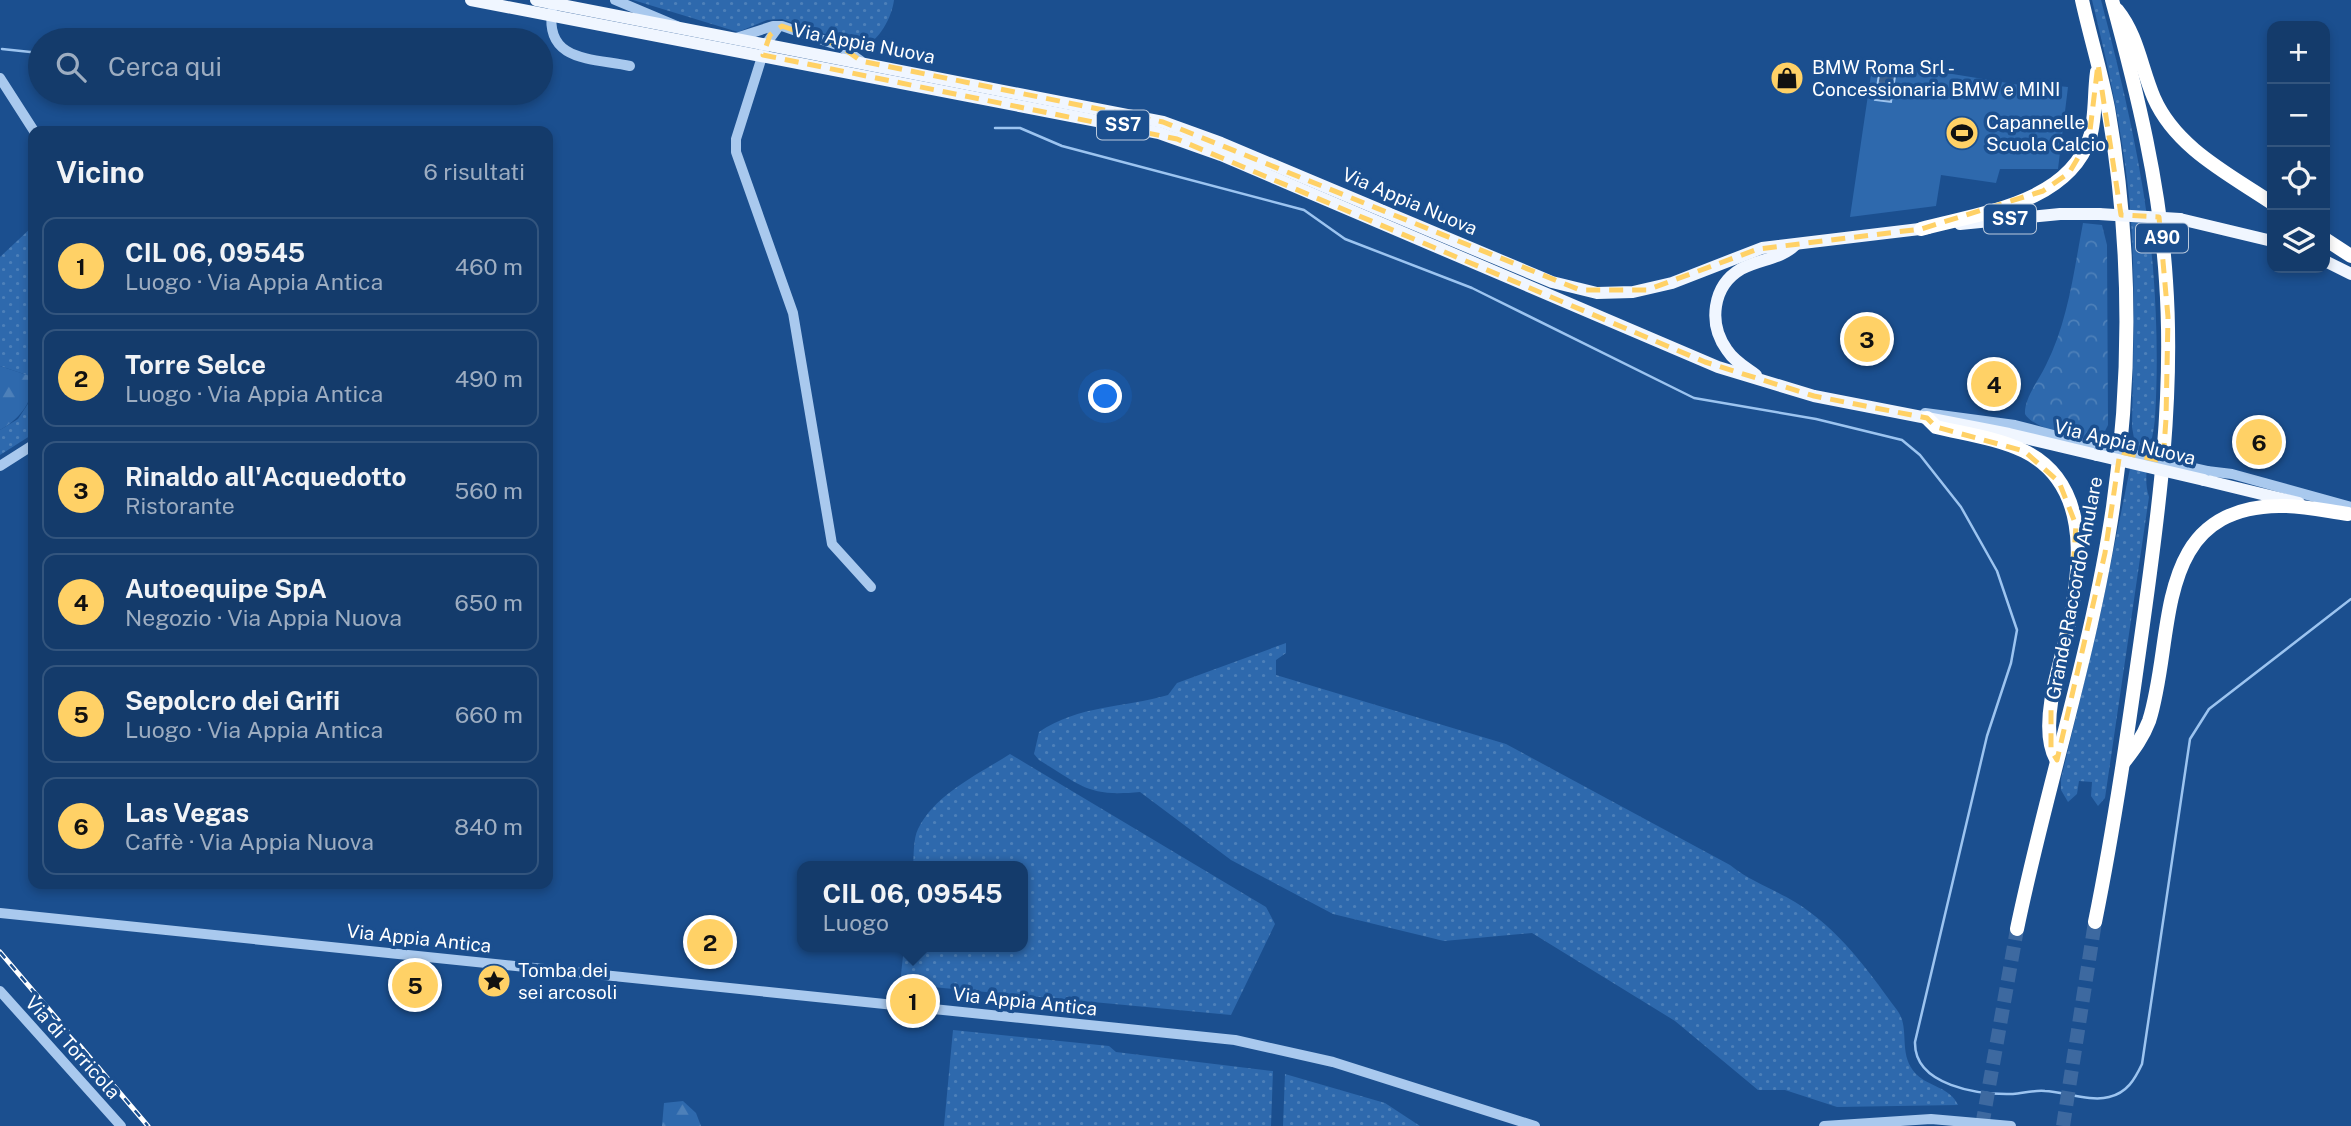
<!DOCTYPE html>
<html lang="it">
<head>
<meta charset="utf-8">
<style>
	:root { --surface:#143b6b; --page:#214673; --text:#f1f3f6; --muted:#9dadc1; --line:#33557e; --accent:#ffd166 }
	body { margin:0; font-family:"Public Sans",sans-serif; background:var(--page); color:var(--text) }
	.controls { position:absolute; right:21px; top:21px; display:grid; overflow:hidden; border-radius:14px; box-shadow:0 4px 10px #0003 }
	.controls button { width:63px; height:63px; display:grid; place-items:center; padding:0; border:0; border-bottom:2px solid var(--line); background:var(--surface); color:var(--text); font:35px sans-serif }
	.you { position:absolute; left:1106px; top:397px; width:24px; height:24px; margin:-18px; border:5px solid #fff; border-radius:50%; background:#1a73e8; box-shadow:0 0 0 10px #1a73e833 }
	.badge { display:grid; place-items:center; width:46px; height:46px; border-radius:50%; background:var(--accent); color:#111; font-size:23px; font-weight:700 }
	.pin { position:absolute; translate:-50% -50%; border:4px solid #fff; box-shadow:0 2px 7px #0006 }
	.popup { position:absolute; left:797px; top:861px; width:231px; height:91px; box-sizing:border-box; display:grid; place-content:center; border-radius:14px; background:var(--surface); filter:drop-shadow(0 2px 5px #0005); font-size:23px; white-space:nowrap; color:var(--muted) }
	.popup b { font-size:26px; color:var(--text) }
	.popup::after { content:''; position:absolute; left:50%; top:100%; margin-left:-14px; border:14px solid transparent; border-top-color:var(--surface) }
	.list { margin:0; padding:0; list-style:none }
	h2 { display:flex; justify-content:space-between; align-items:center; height:91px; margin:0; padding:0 28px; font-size:30px }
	h2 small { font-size:23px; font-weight:400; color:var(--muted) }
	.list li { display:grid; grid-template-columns:46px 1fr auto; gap:21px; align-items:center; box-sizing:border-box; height:98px; margin:0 14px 14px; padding:0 14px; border:2px solid var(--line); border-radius:14px }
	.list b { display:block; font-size:26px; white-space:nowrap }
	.list p { margin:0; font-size:23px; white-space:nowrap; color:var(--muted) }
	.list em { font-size:23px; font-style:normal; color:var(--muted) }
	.icon { flex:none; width:38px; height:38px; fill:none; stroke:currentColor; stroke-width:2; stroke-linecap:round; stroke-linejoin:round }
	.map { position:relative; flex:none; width:2351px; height:1126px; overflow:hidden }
	.search { position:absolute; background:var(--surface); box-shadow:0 4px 10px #0003; left:28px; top:28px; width:525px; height:77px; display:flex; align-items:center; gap:18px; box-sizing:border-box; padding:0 24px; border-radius:38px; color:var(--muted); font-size:26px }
	.panel { position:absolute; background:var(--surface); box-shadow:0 4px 10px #0003; left:28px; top:126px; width:525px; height:763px; border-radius:14px }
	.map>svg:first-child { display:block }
</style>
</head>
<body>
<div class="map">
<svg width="2351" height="1126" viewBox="0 0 2351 1126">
	<defs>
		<pattern id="grass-dots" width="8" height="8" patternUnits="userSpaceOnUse" patternTransform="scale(1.75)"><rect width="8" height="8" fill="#2e69ad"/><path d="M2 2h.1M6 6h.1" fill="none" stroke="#4d80b9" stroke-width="1.8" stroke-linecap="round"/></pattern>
		<pattern id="forest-firs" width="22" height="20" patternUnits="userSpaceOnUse" patternTransform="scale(1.75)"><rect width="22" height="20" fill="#2e69ad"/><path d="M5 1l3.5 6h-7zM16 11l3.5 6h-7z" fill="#4d80b9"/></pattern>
		<pattern id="park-crowns" width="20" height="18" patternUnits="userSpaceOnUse" patternTransform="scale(1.75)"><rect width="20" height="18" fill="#2e69ad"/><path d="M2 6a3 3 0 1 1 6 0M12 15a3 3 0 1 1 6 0" fill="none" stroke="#4d80b9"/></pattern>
		<pattern id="water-rules" width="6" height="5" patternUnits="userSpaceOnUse" patternTransform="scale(1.75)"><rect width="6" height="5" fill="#3c6290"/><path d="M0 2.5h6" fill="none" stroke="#597aa1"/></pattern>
	</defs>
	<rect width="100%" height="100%" fill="#1b4f8f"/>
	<!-- grass -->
	<g fill="url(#grass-dots)">
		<path d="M633 0H894C892 17 879 42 862 47L782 19 767 20 738 32Z"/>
		<path d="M2092 0H2101C2124 88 2145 177 2153 268 2157 317 2158 369 2155 418 2153 443 2141 474 2149 497L2105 798 2098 806 2091 796 2092 782 2079 781 2077 794 2068 802 2061 790V779L2100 616 2135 444 2132 427C2133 348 2137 268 2128 188 2121 124 2107 62 2092 0Z"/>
		<polygon points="33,226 33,377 0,366 0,257"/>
		<polygon points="33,396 33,434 0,455 0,430 18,419"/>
		<path d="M1286 643V653L1276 660V675L1506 744 1730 865C1753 883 1772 888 1795 902 1840 930 1866 968 1897 1010 1911 1028 1897 1054 1916 1074 1929 1087 1950 1087 1958 1105L1837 1107 1785 1090H1758L1675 1021 1532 933 1444 941 1333 914 1231 860 1140 792C1088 797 1082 786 1039 760L1034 754 1039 732C1079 705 1123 708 1168 695L1177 683Z"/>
		<path d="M1010 754 1266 907 1275 924 1231 1015 900 984 904 947H1023V866H913C914 855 913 839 918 829 935 794 979 774 1010 754Z"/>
		<polygon points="953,1030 1109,1046 1116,1052 1273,1071 1271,1126 944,1126"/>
		<polygon points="1285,1074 1385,1103 1420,1126 1283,1126"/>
	</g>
	<!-- forest -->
	<g fill="url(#forest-firs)">
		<path d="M0 366 33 377C33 402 22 417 0 430Z"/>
		<polygon points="683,1101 696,1113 701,1126 662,1126 664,1103"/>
	</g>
	<!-- park -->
	<path fill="url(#park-crowns)" d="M2083 223 2102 225 2107 245 2108 425 2100 441C2083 441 2033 429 2025 414 2024 398 2039 380 2046 365 2068 322 2074 270 2083 223Z"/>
	<!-- pitch -->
	<polygon fill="#2e69ad" points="1873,61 2020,85 2021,82 2068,87 2058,169 2000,169 1996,183 1941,175 1936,206 1850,217"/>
	<!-- water -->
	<polygon fill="url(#water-rules)" stroke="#9cc4f0" stroke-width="2" points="1880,68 1896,70 1891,102 1875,100"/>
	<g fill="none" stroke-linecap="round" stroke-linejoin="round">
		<!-- stream -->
		<g stroke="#9cc4f0" stroke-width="2.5">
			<polyline points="2,49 40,53"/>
			<path d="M995 128H1020L1062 146 1304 210 1345 239 1472 288 1694 398 1816 419 1902 440 1920 455 1961 507 1997 571 2017 630 2011 663 1987 736 1915 1042C1914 1086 1979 1095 2013 1094 2024 1093 2034 1090 2045 1091 2064 1092 2091 1102 2109 1097 2127 1093 2135 1079 2142 1064L2190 739 2209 709 2351 599"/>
		</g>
		<!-- highway-tunnel -->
		<g stroke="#3d69a0" stroke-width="14" stroke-dasharray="14 7" stroke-linecap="butt">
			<polyline points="1982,1126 2017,929"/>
			<polyline points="2063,1126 2095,922"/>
		</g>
		<!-- minor -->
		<g stroke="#a9c9ee" stroke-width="10">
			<polyline points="615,0 677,26"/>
			<path d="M552 11C545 62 592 58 630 66"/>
			<polyline points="779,26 766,44 736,139 736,152 793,313 832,544 871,587"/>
			<polyline points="736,38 773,26 782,26 840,46 861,61"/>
			<polyline points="0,78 34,131"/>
			<polyline points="1925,413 2015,425 2099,447"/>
			<polyline points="0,466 33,445"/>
			<polyline points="2207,471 2232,474 2351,507"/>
			<polyline points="0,913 1235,1040 1333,1062 1535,1126"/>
			<polyline points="0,991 121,1126"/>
			<polyline points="1824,1126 1931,1119 2011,1126"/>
		</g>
		<!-- major -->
		<g stroke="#f0f6ff" stroke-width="12">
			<polyline points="471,0 1159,133 1221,155 1718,367 1814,396 2009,434 2097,455"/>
			<polyline points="536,0 1163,122 1221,143 1552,282 1597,293 1633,292 1672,283 1762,248 1928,228"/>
			<polyline points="2180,219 2272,241"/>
			<polyline points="1960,224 2060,214 2099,214"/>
			<polyline points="2325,261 2351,274"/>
			<path d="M1756 375C1745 367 1734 361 1727 350 1708 324 1712 286 1741 269 1759 259 1781 259 1795 245"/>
			<polyline points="2204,480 2299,503"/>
		</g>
		<!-- highway -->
		<g stroke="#fff" stroke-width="14">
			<path d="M2117 10C2138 36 2141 68 2154 98 2176 148 2229 174 2272 203"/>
			<path d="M1921 229C1979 213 2068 204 2090 137 2096 117 2094 93 2097 72"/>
			<polyline points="2325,239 2351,256"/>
			<path d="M1927 418 1936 427C1965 434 1997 438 2024 451 2105 491 2075 602 2058 670 2051 696 2043 735 2056 759"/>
			<path d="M2124 762C2134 749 2143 737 2149 721 2176 637 2150 508 2279 506 2301 505 2326 511 2348 514"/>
			<path d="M2095 922C2115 823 2129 724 2143 624 2159 510 2174 396 2166 281 2160 185 2137 92 2112 0"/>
			<path d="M2017 929C2046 788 2092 650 2113 507 2132 375 2131 240 2108 108 2101 72 2090 36 2082 0"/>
		</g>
		<defs>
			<polyline id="rail" points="0,952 148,1126"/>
		</defs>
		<!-- rail casing -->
		<use href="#rail" stroke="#fff" stroke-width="5"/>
		<!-- rail -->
		<use href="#rail" stroke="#1b4f8f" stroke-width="2.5" stroke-dasharray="8" stroke-linecap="butt"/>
		<!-- minor-bridge -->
		<polyline stroke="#a9c9ee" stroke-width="10" points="2099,447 2207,471"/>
		<!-- major-bridge -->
		<g stroke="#f0f6ff" stroke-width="12">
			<polyline points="2099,214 2180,219"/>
			<polyline points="2097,455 2204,480"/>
		</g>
	</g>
	<!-- marked area -->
	<path fill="none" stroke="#ffd166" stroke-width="5" stroke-dasharray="14 9" stroke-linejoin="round" d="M782 26 840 46 861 61 1163 122 1580 290H1647L1758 249 1921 229 2043 191 2069 173 2089 139 2098 64 2121 215 2159 217 2168 317 2166 419 2163 461 2120 452 2105 553 2057 760 2051 750V706L2070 615 2076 525 2059 482 2024 451 1936 427 1927 418 1814 396 1705 362 1177 139 763 55 770 35Z"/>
	<!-- icons -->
	<defs>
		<symbol id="shop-disc" viewBox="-11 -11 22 22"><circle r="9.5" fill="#ffd166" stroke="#1b4f8f"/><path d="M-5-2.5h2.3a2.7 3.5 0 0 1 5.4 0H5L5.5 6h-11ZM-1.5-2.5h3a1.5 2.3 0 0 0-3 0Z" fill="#111"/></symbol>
		<symbol id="stadium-disc" viewBox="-11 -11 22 22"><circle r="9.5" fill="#ffd166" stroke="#1b4f8f"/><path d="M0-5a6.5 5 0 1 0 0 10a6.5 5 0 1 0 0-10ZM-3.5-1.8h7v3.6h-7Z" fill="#111"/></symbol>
		<symbol id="sight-disc" viewBox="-11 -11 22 22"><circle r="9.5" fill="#ffd166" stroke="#1b4f8f"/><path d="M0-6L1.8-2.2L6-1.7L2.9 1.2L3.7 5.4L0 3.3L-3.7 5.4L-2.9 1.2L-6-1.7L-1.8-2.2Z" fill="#111"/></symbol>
	</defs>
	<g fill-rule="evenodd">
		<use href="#shop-disc" x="1768" y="59" width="38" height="38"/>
		<use href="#stadium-disc" x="1943" y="114" width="38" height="38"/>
		<use href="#sight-disc" x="475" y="962" width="38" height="38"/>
	</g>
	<g text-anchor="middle" stroke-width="7" stroke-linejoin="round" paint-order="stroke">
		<!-- shield labels -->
		<g fill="#1b4f8f" stroke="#bbcadd" stroke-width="2">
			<rect x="1097" y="110.5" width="52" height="29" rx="5"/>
			<rect x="1984" y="204.5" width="52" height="29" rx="5"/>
			<rect x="2136" y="223.5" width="52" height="29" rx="5"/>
		</g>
		<g font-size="18" font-weight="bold" fill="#fff">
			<text x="1123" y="131">SS7</text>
			<text x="2010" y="225">SS7</text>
			<text x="2162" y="244">A90</text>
		</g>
		<!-- street labels -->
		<g font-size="19" fill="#fff" stroke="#1b4f8f">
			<text transform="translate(864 43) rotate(11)" y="7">Via Appia Nuova</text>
			<text transform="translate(1410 201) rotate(23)" y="7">Via Appia Nuova</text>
			<text transform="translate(2125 442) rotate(13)" y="7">Via Appia Nuova</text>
			<text transform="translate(2074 588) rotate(-79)" y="7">Grande Raccordo Anulare</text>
			<text transform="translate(419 938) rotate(6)" y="7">Via Appia Antica</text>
			<text transform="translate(1025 1001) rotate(6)" y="7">Via Appia Antica</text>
			<text transform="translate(73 1047) rotate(48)" y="7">Via di Torricola</text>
		</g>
		<!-- poi labels -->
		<g font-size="19" fill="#fff" stroke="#1b4f8f" text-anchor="start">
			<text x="1812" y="74">BMW Roma Srl -<tspan x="1812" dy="22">Concessionaria BMW e MINI</tspan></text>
			<text x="1986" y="129">Capannelle<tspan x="1986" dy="22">Scuola Calcio</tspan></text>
			<text x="518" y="977">Tomba dei<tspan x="518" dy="22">sei arcosoli</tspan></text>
		</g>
	</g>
</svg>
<div class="controls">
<button>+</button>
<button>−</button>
<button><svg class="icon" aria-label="locate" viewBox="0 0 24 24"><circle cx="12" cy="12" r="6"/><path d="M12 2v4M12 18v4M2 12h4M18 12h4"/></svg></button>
<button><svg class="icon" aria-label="layers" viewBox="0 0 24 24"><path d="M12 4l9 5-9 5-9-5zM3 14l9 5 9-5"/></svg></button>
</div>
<div class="you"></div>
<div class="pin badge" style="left:913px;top:1001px">1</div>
<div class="popup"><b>CIL 06, 09545</b>Luogo</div>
<div class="pin badge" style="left:710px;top:942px">2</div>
<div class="pin badge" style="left:1867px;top:339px">3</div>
<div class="pin badge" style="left:1994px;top:384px">4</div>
<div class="pin badge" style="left:415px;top:985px">5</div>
<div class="pin badge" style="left:2259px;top:442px">6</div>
<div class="search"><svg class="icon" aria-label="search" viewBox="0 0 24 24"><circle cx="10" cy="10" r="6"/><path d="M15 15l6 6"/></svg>Cerca qui</div>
<section class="panel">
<h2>Vicino<small>6 risultati</small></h2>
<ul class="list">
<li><span class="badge">1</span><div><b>CIL 06, 09545</b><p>Luogo · Via Appia Antica</p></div><em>460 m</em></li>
<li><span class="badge">2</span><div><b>Torre Selce</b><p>Luogo · Via Appia Antica</p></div><em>490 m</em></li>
<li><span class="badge">3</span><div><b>Rinaldo all'Acquedotto</b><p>Ristorante</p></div><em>560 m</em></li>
<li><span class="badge">4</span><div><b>Autoequipe SpA</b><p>Negozio · Via Appia Nuova</p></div><em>650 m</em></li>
<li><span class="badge">5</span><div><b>Sepolcro dei Grifi</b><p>Luogo · Via Appia Antica</p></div><em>660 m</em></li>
<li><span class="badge">6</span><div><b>Las Vegas</b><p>Caffè · Via Appia Nuova</p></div><em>840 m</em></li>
</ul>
</section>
</div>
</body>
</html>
